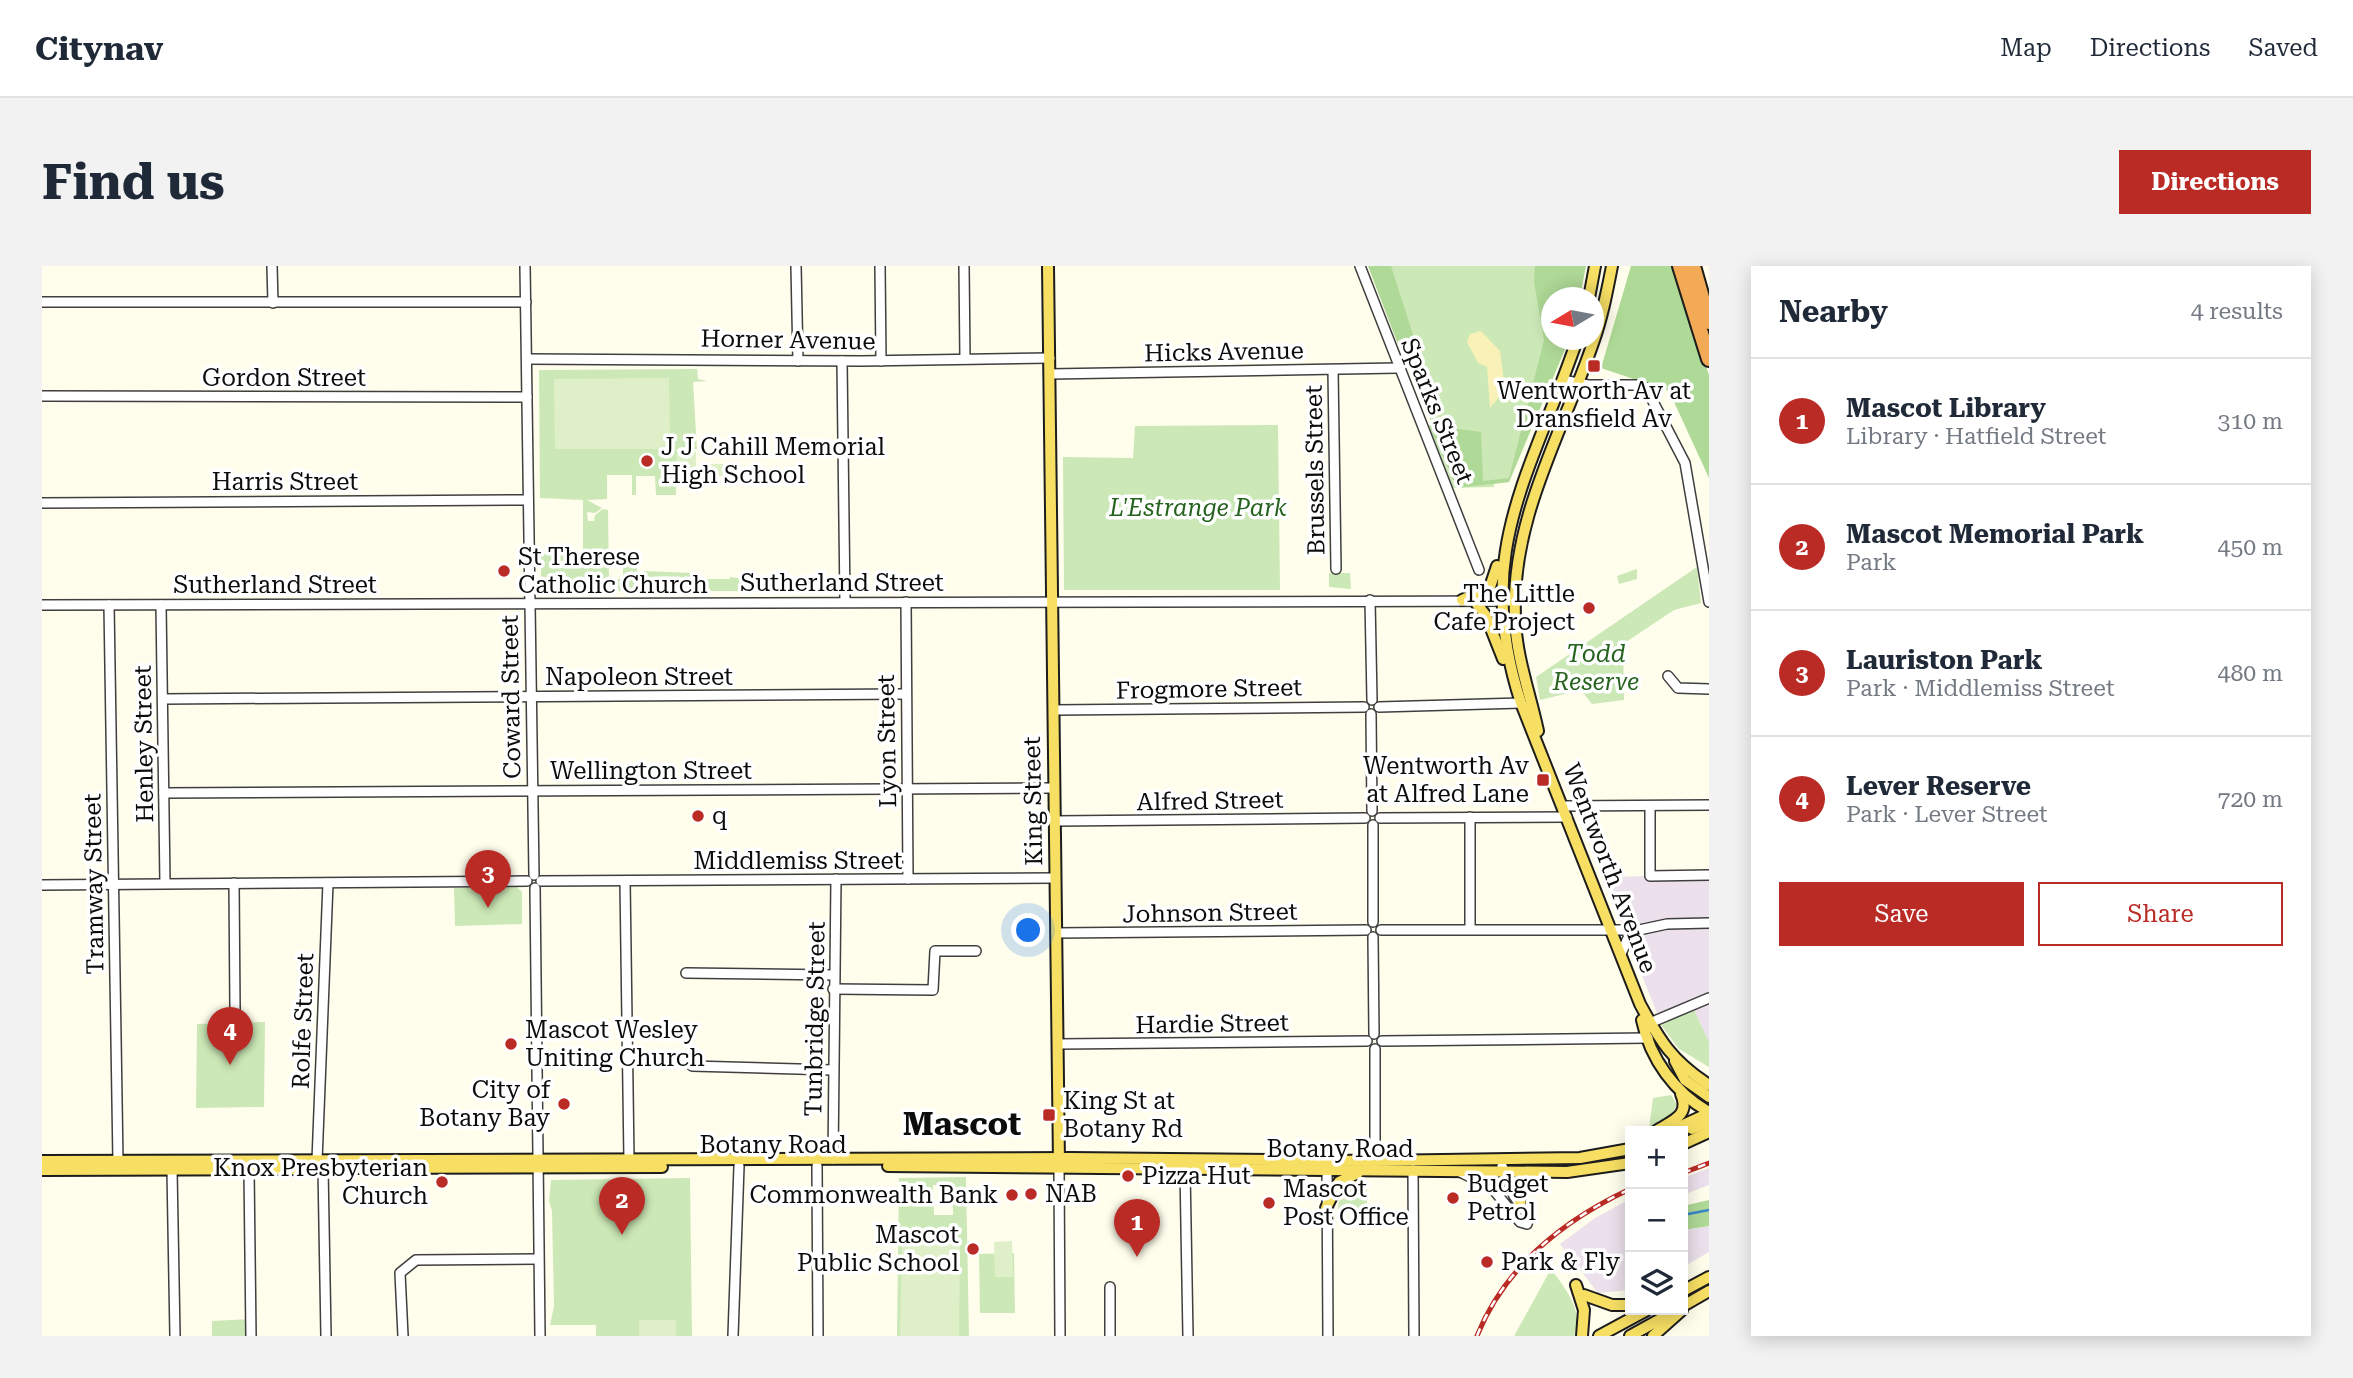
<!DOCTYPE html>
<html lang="en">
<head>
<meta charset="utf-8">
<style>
	:root { --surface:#fff; --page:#f2f2f3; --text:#1f2937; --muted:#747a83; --line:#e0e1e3; --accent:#ba2b26 }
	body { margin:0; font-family:"Roboto Serif",serif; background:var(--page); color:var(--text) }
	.controls { position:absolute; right:21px; bottom:21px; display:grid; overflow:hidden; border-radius:0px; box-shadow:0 4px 18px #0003 }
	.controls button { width:63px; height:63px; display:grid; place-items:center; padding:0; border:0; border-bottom:2px solid var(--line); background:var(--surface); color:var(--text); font:35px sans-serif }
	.compass { position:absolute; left:1499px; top:21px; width:63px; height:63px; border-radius:50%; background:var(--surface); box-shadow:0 4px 18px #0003; rotate:260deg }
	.you { position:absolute; left:987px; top:665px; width:24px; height:24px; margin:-18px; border:5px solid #fff; border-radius:50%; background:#1a73e8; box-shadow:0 0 0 10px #1a73e833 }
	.badge { display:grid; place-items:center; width:46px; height:46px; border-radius:50%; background:var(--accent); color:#fff; font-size:23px; font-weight:700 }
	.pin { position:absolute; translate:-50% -58px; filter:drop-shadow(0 2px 4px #0008) }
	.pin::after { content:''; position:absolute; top:37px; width:24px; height:21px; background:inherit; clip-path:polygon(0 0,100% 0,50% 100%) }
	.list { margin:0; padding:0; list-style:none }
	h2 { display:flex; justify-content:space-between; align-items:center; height:91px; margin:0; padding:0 28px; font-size:30px }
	h2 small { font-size:23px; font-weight:400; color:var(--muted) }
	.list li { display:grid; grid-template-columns:46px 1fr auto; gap:21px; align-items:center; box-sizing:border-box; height:126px; padding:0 28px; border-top:2px solid var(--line) }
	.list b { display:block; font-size:26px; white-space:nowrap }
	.list p { margin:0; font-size:23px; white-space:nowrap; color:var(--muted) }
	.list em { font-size:23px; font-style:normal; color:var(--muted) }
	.actions { display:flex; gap:14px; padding:21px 28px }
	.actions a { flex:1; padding:16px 0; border:2px solid var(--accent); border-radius:0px; text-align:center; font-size:24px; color:var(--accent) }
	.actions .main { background:var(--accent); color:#fff }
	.icon { flex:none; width:38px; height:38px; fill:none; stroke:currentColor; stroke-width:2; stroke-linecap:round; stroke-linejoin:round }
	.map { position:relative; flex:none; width:1667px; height:1070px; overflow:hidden; border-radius:0px }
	header { display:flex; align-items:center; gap:42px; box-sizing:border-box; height:98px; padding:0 35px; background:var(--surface); border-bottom:2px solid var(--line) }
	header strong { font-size:33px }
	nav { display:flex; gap:38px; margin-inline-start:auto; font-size:24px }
	.intro { display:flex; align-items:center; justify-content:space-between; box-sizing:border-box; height:168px; padding:0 42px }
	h1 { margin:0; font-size:49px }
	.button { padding:18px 32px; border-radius:0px; background:var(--accent); color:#fff; font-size:24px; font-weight:700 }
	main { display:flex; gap:42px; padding:0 42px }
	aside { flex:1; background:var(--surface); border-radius:0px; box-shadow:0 4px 18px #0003 }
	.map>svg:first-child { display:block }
</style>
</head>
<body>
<header>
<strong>Citynav</strong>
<nav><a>Map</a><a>Directions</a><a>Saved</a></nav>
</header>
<div class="intro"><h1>Find us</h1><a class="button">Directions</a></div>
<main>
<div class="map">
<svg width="1667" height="1070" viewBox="0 0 1667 1070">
	<rect width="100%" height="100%" fill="#fffdec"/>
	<!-- industrial -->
	<g fill="#ebe0eb">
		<polygon points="1608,610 1667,611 1667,776 1652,744 1624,756 1616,750 1561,611"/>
		<polygon points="1667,902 1667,919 1641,929 1641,912"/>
		<polygon points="1588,933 1588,1024 1556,1027 1518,978 1553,952"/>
		<polygon points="1667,960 1667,986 1641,1001 1641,964"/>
	</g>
	<!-- green -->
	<g fill="#cce8b6" fill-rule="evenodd">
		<polygon points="1330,0 1525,0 1510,32 1510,74 1467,216 1452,218 1452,221 1407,222 1384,162 1391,161"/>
		<polygon points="655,103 656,113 665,115 651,116 655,183 635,183 634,229 614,229 613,210 594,210 594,229 590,229 590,209 565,209 565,233 545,234 560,242 553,247 545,246 546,255 552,255 553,249 561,243 566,244 567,313 581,313 581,299 595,299 595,325 499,325 499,288 536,288 536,294 541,294 541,234 498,232 497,104"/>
		<polygon points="1236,159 1238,324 1022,324 1021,191 1091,192 1093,160"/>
		<polygon points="1655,301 1659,337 1632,344 1581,378 1582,434 1550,438 1539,424 1498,434 1494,411"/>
		<polygon points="1595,303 1595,313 1577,318 1575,310"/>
		<polygon points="602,305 650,307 648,325 602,325"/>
		<polygon points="1287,307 1308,307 1309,323 1287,321"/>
		<polygon points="688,311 703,313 705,325 657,325 657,313 688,313"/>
		<polygon points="475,621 480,626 480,658 413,660 412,622"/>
		<polygon points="1652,744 1667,776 1667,801 1637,783 1619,759"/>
		<polygon points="223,756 222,841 154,842 155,758"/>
		<polygon points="1629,829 1635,839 1630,848 1607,862 1611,832"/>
		<path d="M924 911 927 1070H855L857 912ZM891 919 911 920V949H892Z"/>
		<polygon points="648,912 650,1070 554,1070 554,1059 508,1059 512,1040 510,945 507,935 509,914"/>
		<path d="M1310 915H1325V945L1296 946C1296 934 1300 921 1310 915Z"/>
		<polygon points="972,987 973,1047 938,1047 937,988"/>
		<path d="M1509 1003C1523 1022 1543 1046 1532 1070H1472Z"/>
		<polygon points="209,1053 209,1070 170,1070 170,1055"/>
	</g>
	<!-- forest -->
	<g fill="#afd996">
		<polygon points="1326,0 1349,0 1382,103 1357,81"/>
		<polygon points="1493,0 1544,0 1538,31 1510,32 1510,74 1527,74 1467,216 1415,222 1387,159 1439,166 1441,215 1467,212 1502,74 1492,16"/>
		<polygon points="1589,0 1630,0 1667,109 1667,212 1627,125 1559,102"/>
		<polygon points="1667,934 1667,960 1641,964 1641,940"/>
	</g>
	<!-- sand -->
	<polygon fill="#faf1b9" points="1439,65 1458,85 1462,115 1455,120 1461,126 1448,142 1445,101 1436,97 1425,76 1428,68"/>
	<!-- pitch -->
	<g fill="#dff0c8">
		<polygon points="627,112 628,183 513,183 512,113"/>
		<polygon points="635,186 654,186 654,218 635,217"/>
		<rect x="667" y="198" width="21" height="12"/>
		<polygon points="970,975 971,1011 953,1011 952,976"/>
		<polygon points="860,977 918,977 917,1070 858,1070"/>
		<rect x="597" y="1054" width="37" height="16"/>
	</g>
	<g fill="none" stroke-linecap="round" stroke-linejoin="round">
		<!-- stream -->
		<polyline stroke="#3985cb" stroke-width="2.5" points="1641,949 1667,944"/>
		<defs>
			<g id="minor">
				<polyline points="230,0 231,37"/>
				<polyline points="483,0 492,609"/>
				<polyline points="754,0 756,95"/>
				<polyline points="838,0 839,95"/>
				<polyline points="922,0 923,93"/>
				<polyline points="1318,0 1437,304"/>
				<polyline points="0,36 484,36"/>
				<polyline points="485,93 820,95 1008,92"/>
				<polyline points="800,95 803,336"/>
				<polyline points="1291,104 1294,303"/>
				<polyline points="1008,108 1356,102"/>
				<polyline points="1521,114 1546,119 1597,119 1604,122 1643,197 1667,336"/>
				<polyline points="0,130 485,131"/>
				<polyline points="0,237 486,234"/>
				<polyline points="1328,334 1330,434"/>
				<polyline points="864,336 866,613"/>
				<polyline points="0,339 1473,335"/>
				<polyline points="67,339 76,896"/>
				<polyline points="119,339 123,617"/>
				<polyline points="1626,410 1636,422 1667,423"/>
				<polyline points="121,433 864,428"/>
				<polyline points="1337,441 1479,437"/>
				<polyline points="1012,444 1322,441"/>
				<polyline points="1329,448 1330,545"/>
				<polyline points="122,527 1012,522"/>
				<polyline points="1521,540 1667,539"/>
				<polyline points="1608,540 1608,610 1667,609"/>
				<polyline points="1428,551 1428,663"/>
				<polyline points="1338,552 1525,551"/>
				<polyline points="1013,555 1323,552"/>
				<polyline points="1331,559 1331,656"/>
				<polyline points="499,615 1013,612"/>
				<polyline points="583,615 587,894"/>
				<polyline points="192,617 193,744"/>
				<polyline points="0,619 485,615"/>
				<polyline points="493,622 498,1070"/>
				<polyline points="1339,664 1597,664 1625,658 1667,657"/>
				<polyline points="1014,667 1324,664"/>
				<polyline points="1331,671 1332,768"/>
				<polyline points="1579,688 1585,674 1597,664"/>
				<polyline points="644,707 791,709"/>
				<polyline points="791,723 891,724 893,685 934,685"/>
				<polyline points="1603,759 1667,732"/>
				<polyline points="1340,775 1606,772"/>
				<polyline points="1016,778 1325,775"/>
				<polyline points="1333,783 1333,895"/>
				<polyline points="650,800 791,804"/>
				<polyline points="791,893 794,613"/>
				<polyline points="275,895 286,617"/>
				<polyline points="775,900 776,1070"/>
				<polyline points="1285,900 1286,1070"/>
				<polyline points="281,902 284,1070"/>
				<polyline points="1017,902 1018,1070"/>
				<polyline points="130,904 133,1070"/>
				<polyline points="207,904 209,1070"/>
				<polyline points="1143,904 1146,1070"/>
				<polyline points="1371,904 1372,1070"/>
				<polyline points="1418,906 1450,922 1478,956 1485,958 1487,951 1472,930 1460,900"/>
				<polyline points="1068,1021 1068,1070"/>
				<polyline points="361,1070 358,1007 374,994 496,993"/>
				<polyline points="691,1070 697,900"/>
			</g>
			<g id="major">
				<polyline points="1006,0 1017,897"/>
				<polyline points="1547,32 1553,0"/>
				<path d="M1535 74C1488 211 1430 287 1479 437L1598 738C1618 775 1630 795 1667 819"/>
				<polyline points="1420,334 1448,321 1455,300"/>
				<polyline points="1432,334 1444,350 1461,393"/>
				<path d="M1496 465C1488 427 1474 391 1473 351 1469 252 1520 168 1551 77 1560 52 1565 26 1570 0"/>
				<path d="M1600 754C1608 793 1633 827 1667 846"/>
				<polyline points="1633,795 1643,814 1667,831"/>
				<polyline points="1650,863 1667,856"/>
				<path d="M1614 865C1629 855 1649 850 1639 828"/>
				<polyline points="1628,865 1667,847"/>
				<polyline points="1641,878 1667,866"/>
				<polyline points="0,895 1028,892 1333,895 1538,892 1588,883"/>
				<polyline points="846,900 1525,906 1588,897"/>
				<polyline points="307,902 620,901"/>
				<polyline points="0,904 274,903"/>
				<polyline points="1478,940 1480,919 1498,908"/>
				<polyline points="1284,942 1297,916 1316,907"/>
				<polyline points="1534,1019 1542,1044 1540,1070"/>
				<polyline points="1641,1025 1667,1011"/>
				<polyline points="1542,1029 1570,1039 1588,1039"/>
				<polyline points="1641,1040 1667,1025"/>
				<polyline points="1557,1070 1605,1044"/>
				<polyline points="1588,1070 1635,1044"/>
				<polyline points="1611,1070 1640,1044"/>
			</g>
			<g id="highway">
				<polyline points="1638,0 1667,93"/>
				<polyline points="1651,0 1667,56"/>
			</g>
		</defs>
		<!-- minor casing -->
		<use href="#minor" stroke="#3f3f3f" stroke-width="12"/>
		<!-- major casing -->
		<use href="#major" stroke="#1d1d1d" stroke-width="14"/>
		<!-- highway casing -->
		<use href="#highway" stroke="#1d1d1d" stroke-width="18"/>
		<!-- minor -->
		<use href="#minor" stroke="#fff" stroke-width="9"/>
		<!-- major -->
		<use href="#major" stroke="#f7df64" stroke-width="10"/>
		<!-- highway -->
		<use href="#highway" stroke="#f3aa56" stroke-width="14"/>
		<defs>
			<g id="rail">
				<polyline points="1641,907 1667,897"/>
				<path d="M1435 1070C1463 1000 1522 954 1588 923"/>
			</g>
		</defs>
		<!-- rail casing -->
		<use href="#rail" stroke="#ba2b26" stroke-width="5"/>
		<!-- rail -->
		<use href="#rail" stroke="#fff" stroke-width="2.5" stroke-dasharray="8" stroke-linecap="butt"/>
	</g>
	<!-- markers -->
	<g fill="#ba2b26" stroke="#fff" stroke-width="2.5">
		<rect x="1545" y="93" width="14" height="14" rx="3.5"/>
		<circle cx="605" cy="195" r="7"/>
		<circle cx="462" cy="305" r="7"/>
		<circle cx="1547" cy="342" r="7"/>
		<rect x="1494" y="507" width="14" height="14" rx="3.5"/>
		<circle cx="656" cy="550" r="7"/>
		<circle cx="469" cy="778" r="7"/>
		<circle cx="522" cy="838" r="7"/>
		<rect x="1000" y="842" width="14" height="14" rx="3.5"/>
		<circle cx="1086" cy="910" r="7"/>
		<circle cx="400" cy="916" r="7"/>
		<circle cx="989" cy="928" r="7"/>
		<circle cx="970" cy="929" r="7"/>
		<circle cx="1411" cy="932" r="7"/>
		<circle cx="1227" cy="937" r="7"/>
		<circle cx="931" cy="983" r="7"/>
		<circle cx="1445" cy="996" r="7"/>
	</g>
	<g text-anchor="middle" stroke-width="7" stroke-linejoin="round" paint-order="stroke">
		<!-- street labels -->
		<g font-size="24" fill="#0c0c0c" stroke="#fff">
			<text transform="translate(746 74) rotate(1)" y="8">Horner Avenue</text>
			<text transform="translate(1182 86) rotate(-1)" y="8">Hicks Avenue</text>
			<text x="242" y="120">Gordon Street</text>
			<text transform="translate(1395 145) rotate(68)" y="8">Sparks Street</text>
			<text transform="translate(1273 204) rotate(-91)" y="8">Brussels Street</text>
			<text x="243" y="224">Harris Street</text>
			<text x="800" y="325">Sutherland Street</text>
			<text x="233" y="327">Sutherland Street</text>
			<text x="597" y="419">Napoleon Street</text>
			<text transform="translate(1167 423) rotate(-1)" y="8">Frogmore Street</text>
			<text transform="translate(469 431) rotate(-91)" y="8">Coward Street</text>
			<text transform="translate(845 475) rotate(-91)" y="8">Lyon Street</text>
			<text transform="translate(102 478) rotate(-91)" y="8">Henley Street</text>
			<text x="609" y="513">Wellington Street</text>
			<text transform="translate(991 535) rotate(-91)" y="8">King Street</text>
			<text transform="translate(1168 535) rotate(-1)" y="8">Alfred Street</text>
			<text x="756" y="603">Middlemiss Street</text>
			<text transform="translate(1568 602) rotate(69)" y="8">Wentworth Avenue</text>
			<text transform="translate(52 618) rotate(-91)" y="8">Tramway Street</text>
			<text transform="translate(1168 647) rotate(-1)" y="8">Johnson Street</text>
			<text transform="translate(773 753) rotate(-89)" y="8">Tunbridge Street</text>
			<text transform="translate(261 755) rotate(-88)" y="8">Rolfe Street</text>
			<text transform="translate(1170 758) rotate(-1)" y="8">Hardie Street</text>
			<text x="731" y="887">Botany Road</text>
			<text x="1298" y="891">Botany Road</text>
		</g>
		<!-- poi labels -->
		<g font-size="24" fill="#0c0c0c" stroke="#fff" text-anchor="start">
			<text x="1552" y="133" text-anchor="middle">Wentworth Av at<tspan x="1552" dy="28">Dransfield Av</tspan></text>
			<text x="619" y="189">J J Cahill Memorial<tspan x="619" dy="28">High School</tspan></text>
			<text x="476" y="299">St Therese<tspan x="476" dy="28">Catholic Church</tspan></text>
			<text x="1533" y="336" text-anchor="end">The Little<tspan x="1533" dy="28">Cafe Project</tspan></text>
			<text x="1487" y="508" text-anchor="end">Wentworth Av<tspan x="1487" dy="28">at Alfred Lane</tspan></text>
			<text x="670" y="558">q</text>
			<text x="483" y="772">Mascot Wesley<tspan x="483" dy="28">Uniting Church</tspan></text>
			<text x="508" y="832" text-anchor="end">City of<tspan x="508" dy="28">Botany Bay</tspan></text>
			<text x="1021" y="843">King St at<tspan x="1021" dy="28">Botany Rd</tspan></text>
			<text x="386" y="910" text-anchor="end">Knox Presbyterian<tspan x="386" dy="28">Church</tspan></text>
			<text x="1100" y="918">Pizza Hut</text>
			<text x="1425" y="926">Budget<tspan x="1425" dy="28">Petrol</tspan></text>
			<text x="1241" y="931">Mascot<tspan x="1241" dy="28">Post Office</tspan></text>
			<text x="1003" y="936">NAB</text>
			<text x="956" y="937" text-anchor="end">Commonwealth Bank</text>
			<text x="917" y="977" text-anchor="end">Mascot<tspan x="917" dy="28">Public School</tspan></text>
			<text x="1459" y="1004">Park &amp; Fly</text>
		</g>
		<!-- park labels -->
		<g font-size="24" font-style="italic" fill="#26631e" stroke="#fff">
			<text x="1156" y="250">L'Estrange Park</text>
			<text x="1554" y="396">Todd<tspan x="1554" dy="28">Reserve</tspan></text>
		</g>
		<!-- district labels -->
		<g font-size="32" font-weight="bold" fill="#0c0c0c" stroke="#fff">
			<text x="920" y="869">Mascot</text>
		</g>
	</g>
</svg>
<div class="controls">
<button>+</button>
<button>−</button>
<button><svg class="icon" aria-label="layers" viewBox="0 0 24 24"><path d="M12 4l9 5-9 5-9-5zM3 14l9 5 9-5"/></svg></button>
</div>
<svg class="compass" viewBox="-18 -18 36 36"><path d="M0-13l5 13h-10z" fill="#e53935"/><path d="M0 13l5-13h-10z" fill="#747a83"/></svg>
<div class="you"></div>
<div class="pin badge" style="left:1095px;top:991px">1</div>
<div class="pin badge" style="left:580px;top:969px">2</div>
<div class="pin badge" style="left:446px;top:642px">3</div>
<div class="pin badge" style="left:188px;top:799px">4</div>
</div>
<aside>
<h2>Nearby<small>4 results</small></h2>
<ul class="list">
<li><span class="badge">1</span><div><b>Mascot Library</b><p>Library · Hatfield Street</p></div><em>310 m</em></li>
<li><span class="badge">2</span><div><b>Mascot Memorial Park</b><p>Park</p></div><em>450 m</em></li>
<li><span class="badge">3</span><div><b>Lauriston Park</b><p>Park · Middlemiss Street</p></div><em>480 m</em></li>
<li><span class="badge">4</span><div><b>Lever Reserve</b><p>Park · Lever Street</p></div><em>720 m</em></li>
</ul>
<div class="actions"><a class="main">Save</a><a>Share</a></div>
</aside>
</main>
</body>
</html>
